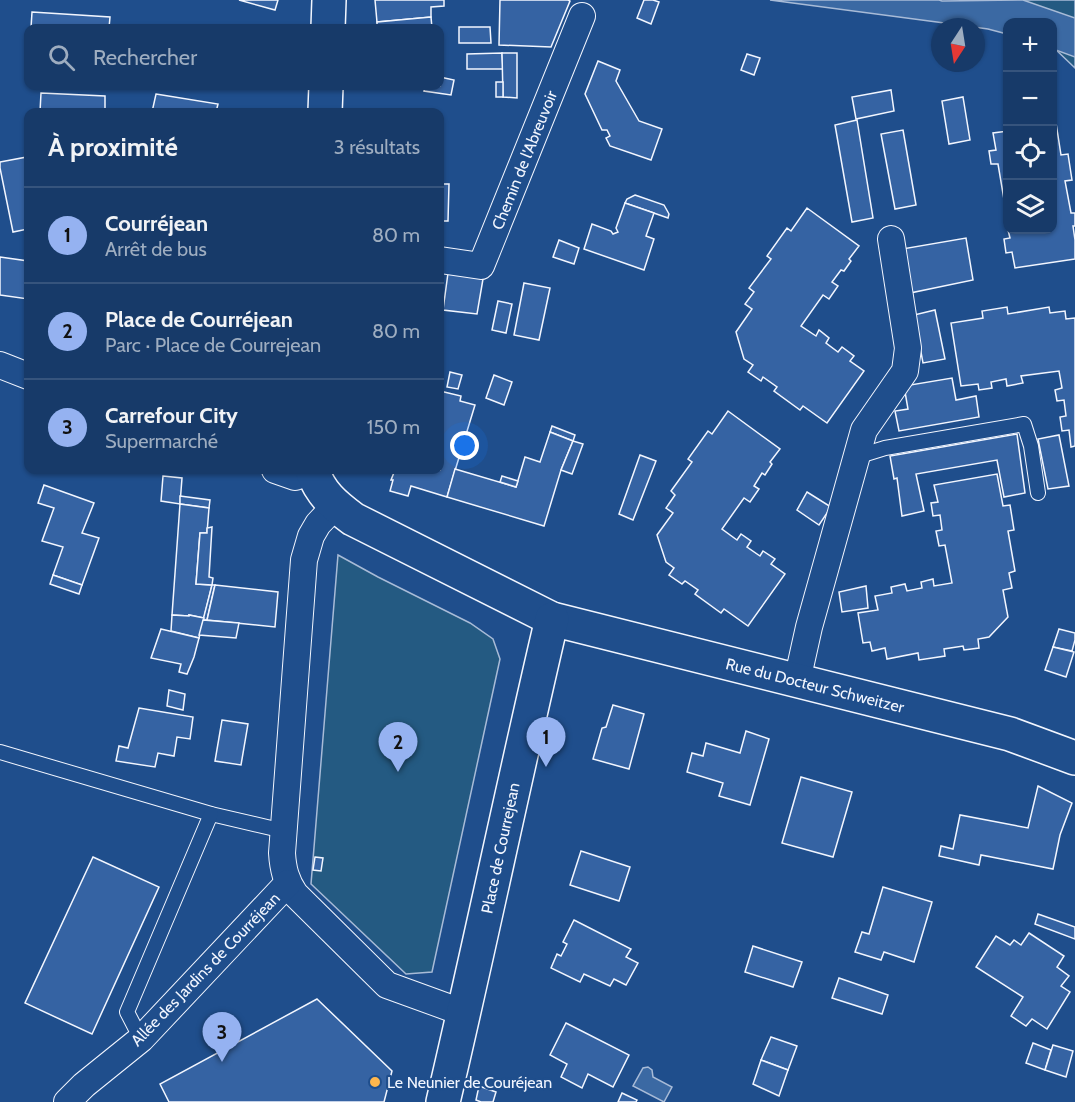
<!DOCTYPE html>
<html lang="fr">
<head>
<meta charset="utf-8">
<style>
	:root { --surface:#173a69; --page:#20416f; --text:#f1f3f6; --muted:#9eadc0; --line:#36547d; --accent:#95b2f1 }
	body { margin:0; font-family:Cabin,sans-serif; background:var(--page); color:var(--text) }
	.controls { position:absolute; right:18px; top:18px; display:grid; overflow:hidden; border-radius:12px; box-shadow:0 2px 4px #0004 }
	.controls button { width:54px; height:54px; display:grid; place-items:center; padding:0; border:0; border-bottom:2px solid var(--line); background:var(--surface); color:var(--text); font:30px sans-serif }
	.compass { position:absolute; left:931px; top:18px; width:54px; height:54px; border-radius:50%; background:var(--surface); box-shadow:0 2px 4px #0004; rotate:192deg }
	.you { position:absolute; left:465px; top:446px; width:21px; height:21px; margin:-15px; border:4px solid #fff; border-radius:50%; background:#1a73e8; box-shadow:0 0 0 9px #1a73e833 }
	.badge { display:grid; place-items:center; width:39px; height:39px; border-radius:50%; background:var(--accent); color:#111; font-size:20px; font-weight:700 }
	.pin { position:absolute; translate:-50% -50px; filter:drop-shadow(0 2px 3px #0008) }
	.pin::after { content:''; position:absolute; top:32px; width:21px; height:18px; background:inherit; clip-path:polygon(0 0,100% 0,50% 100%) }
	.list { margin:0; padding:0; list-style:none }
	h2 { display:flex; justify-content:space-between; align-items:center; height:78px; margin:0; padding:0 24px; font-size:26px }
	h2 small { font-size:20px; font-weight:400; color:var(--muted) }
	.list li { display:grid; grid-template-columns:39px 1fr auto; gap:18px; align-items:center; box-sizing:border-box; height:96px; padding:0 24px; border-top:2px solid var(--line) }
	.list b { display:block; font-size:22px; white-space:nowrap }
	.list p { margin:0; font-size:20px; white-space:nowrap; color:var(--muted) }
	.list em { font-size:20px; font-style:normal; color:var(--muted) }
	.icon { flex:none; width:33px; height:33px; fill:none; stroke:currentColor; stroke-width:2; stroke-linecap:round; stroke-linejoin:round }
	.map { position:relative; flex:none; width:1075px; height:1102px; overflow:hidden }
	.search { position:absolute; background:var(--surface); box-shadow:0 2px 4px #0004; left:24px; top:24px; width:420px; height:66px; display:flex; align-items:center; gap:15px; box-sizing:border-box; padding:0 21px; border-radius:12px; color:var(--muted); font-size:22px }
	.panel { position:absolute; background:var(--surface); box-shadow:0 2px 4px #0004; left:24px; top:108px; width:420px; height:366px; border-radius:12px }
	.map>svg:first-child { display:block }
</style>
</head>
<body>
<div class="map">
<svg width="1075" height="1102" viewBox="0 0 1075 1102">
	<rect width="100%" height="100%" fill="#1f4e8c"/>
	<!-- green -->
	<g fill="#245a82" stroke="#a8bbd7" stroke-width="1.5">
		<polygon points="1002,0 1075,0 1075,68 1053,47 1052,22"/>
		<polygon points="338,555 378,577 470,623 493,639 500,659 432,972 406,974 311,884"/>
	</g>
	<!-- water -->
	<g fill="#3b69a3" stroke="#a8bbd7" stroke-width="1.5">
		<polygon points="770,0 939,0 942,1 1023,0 1075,18 1075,57 1053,49 1052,22 1008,22 1007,34 988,29 952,24"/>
		<polygon points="648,1067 652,1070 653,1077 672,1087 664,1102 633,1086 643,1068"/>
	</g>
	<!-- building -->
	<g fill="#3563a3" stroke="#f2f6ff" stroke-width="1.5">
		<polygon points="239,0 278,0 275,10"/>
		<polygon points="375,0 444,0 444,6 431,7 431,17 377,22"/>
		<polygon points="500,0 568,0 570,1 551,47 499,45"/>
		<polygon points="644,0 653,0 659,2 651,24 637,18"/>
		<polygon points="32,12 110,17 109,28 31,28"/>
		<polygon points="431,17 432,28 377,28 377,22"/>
		<polygon points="459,27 490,27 491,43 459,43"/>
		<polygon points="502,53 503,69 467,69 467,54"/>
		<polygon points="502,53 517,53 517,98 503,97"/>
		<polygon points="747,54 760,58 754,75 741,70"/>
		<polygon points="598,61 620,70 616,81 639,121 662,129 651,160 610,146 606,138 610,136 607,130 602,130 585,94"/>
		<polygon points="440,77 454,80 451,95 424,91 425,86 440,86"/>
		<rect x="496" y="82" width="7" height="15"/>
		<polygon points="891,90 894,111 856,119 852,97"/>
		<polygon points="41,93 105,96 105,112 40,112"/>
		<polygon points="156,94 218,104 216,112 152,112"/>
		<polygon points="963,97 970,140 949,144 942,101"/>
		<polygon points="857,120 873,218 852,222 835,125"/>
		<polygon points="1056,123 1061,155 1068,154 1072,180 1065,181 1071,213 1075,213 1075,226 1073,226 1075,240 1075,259 1015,268 1012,252 1006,253 1004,239 1010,238 1008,230 1052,230 1052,124"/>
		<polygon points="903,130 916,205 895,209 881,134"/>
		<polygon points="1008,131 1008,223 998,164 991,164 989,151 996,150 993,133"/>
		<polygon points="27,157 28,166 28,229 13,232 0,168 0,162"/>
		<polygon points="442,184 449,184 448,221 440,221"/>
		<polygon points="635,195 664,205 669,214 668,218 625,203 627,199"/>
		<polygon points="625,203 654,213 646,236 654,239 644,270 584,249 592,224 611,231 613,234 618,232 616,228"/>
		<polygon points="807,208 859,246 849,259 851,261 844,271 841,270 832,282 838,286 829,299 823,295 801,326 816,336 819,330 829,338 826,343 838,352 842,347 854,356 850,361 864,371 827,423 803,406 800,410 774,391 777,387 763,377 761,381 748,372 753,365 744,359 736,332 752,309 745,304 754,292 749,288 771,259 767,256 787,228 791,231"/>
		<polygon points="966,238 973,280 910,293 902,249"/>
		<polygon points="559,240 579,248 574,264 553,257"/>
		<polygon points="0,257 28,261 28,299 0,295"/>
		<polygon points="448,273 483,279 477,314 443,310"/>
		<polygon points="524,283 550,288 539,340 514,335"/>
		<polygon points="498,301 512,304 506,333 492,330"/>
		<polygon points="1007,307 1008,314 1049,307 1050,313 1065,311 1066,319 1075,318 1075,446 1071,447 1069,430 1062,431 1060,417 1066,416 1064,400 1057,401 1055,390 1062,388 1059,371 1021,376 1023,383 1007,386 1006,379 991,382 992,388 979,390 978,384 961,386 951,323 983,318 982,311"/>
		<polygon points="935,310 945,359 923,363 914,315"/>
		<polygon points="450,372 462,375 458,389 447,387"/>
		<polygon points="494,375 512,382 504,405 486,398"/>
		<polygon points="952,378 956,400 976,396 979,417 899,431 895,411 908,409 904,386"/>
		<polygon points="440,391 461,396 460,401 475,405 447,497 411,486 408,496 390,491 393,480 391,480 395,470 440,470"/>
		<polygon points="728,411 780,449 770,462 772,464 765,475 762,473 754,486 759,489 750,502 744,498 722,529 737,540 741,534 751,541 747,547 760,556 763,551 775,559 771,564 785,574 748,626 724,609 721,613 695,594 698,590 685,581 682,584 669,575 674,568 666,562 657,535 673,513 666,508 675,495 671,491 692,462 688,459 708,431 712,434"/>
		<polygon points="552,426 575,435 573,441 550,432"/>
		<polygon points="550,432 573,441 561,470 544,526 447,497 455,469 516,487 525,457 540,462"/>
		<polygon points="1017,434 1025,493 1004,497 997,460 916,474 924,511 902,516 897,478 894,479 890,456"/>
		<polygon points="1059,435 1069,486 1048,489 1038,439"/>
		<polygon points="573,441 583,444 572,474 561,470"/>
		<polygon points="640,455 656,461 633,520 619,514"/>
		<polygon points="997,474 1003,506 1010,505 1014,530 1008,531 1015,571 1009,573 1012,588 1003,590 1008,617 989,637 978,639 979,648 964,650 963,646 944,649 945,656 919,660 918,653 887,659 885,648 872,651 870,642 863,643 858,613 878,610 875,596 892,593 891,587 905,584 907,591 922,588 921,582 933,579 934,586 952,583 945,545 939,546 936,531 942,530 940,515 933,516 931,503 938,502 934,485"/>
		<polygon points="163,476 182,478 180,504 161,501"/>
		<polygon points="502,476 518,481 516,487 500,482"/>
		<polygon points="44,485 94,503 82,533 99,538 82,585 53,575 63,547 42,541 54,508 38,503"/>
		<polygon points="807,492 831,507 819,525 797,510"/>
		<polygon points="180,496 210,500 209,508 180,504"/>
		<polygon points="180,504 209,508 207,533 200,533 196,584 212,585 204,618 189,615 189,616 172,615"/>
		<polygon points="212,527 209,577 213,578 212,585 196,584 200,533 207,533 207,528"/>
		<polygon points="53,575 82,585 79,594 50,584"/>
		<polygon points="212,585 215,585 207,620 203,620"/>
		<polygon points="215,585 278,592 275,627 207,620"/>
		<polygon points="866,586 868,608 842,612 839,592"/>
		<polygon points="172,615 189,616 189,615 204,618 199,638 171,631"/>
		<polygon points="203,620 239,623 236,638 199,635"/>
		<polygon points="161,629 199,638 194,657 187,674 179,672 181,664 151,658"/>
		<polygon points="1059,629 1075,633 1075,640 1072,651 1053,647"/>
		<polygon points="1053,647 1074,652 1066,677 1045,670"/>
		<polygon points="169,690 185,694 183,710 167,706"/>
		<polygon points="613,705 644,714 629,769 593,759 602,728 606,727"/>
		<polygon points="139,708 193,717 190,739 177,737 174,756 158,753 155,767 116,761 119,746 128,748"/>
		<polygon points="222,720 248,724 241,765 215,761"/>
		<polygon points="746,731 769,739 750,805 719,796 723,783 687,772 692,753 703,756 706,743 740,753"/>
		<polygon points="801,777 852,792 833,857 782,843"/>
		<polygon points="1038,786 1072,803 1060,835 1053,869 981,855 979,865 939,856 941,846 953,849 960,815 1028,828"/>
		<polygon points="581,851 630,867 619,901 570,885"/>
		<polygon points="93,857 159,887 92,1034 25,1003"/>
		<polygon points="315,857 323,858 321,871 313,870"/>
		<polygon points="883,887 932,902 914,962 884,952 881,960 855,952 862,932 869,934"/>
		<polygon points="1038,914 1075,927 1075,939 1035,924"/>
		<polygon points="574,920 631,949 626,957 638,963 626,985 614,979 610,986 584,974 580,982 551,968 557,954 561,956 567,944 563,942"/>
		<polygon points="1029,933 1064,956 1057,967 1069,976 1061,986 1070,992 1047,1029 1032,1019 1026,1026 1011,1016 1023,997 976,967 996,936 1010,945 1014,940 1021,945"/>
		<polygon points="753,946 802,962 793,987 745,972"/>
		<polygon points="839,978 888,995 882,1014 832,998"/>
		<polygon points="317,999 392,1071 384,1102 169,1102 160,1084"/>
		<polygon points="566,1023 629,1055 613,1087 588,1074 582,1088 561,1077 567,1064 550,1055"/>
		<polygon points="771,1037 797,1046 788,1070 761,1060"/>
		<polygon points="1033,1043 1051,1050 1045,1070 1026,1063"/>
		<polygon points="1053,1045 1073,1051 1066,1077 1045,1070"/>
		<polygon points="761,1060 788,1070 779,1096 753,1084"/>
		<polygon points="479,1086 496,1092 493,1102 481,1102 476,1100"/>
		<polygon points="622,1093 637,1100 636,1102 618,1102"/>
	</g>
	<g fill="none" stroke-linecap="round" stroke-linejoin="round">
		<defs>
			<g id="lane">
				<polyline points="856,457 885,448 1024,424 1031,446 1038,493"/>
				<polyline points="0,752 211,814 284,831"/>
				<polyline points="141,1039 127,1012 211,814"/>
			</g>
			<g id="street">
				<polyline points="440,260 481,266 582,16"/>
				<polyline points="0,365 28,376"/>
				<polyline points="275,470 295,477 312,471"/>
				<path d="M335 506 318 524 311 536 304 560 282 853C283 869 286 881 295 894L387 985 464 1013"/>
				<polyline points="797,681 809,627 864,430 905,371 908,348 891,239"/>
				<polyline points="67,1102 84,1085 141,1039 288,883"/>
			</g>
			<g id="secondary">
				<polyline points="328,28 329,0"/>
				<polyline points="325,112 326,86"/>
				<path d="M312 470C321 494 333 504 353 519L552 619 1010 734 1075 758"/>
				<path d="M443 1102C481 941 514 780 552 619"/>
			</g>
		</defs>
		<!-- lane casing -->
		<use href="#lane" stroke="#f2f6ff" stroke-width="16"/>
		<!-- street casing -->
		<use href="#street" stroke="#f2f6ff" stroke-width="28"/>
		<!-- secondary casing -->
		<use href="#secondary" stroke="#f2f6ff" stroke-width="36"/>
		<!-- lane -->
		<use href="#lane" stroke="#1f4e8c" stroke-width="14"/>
		<!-- street -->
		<use href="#street" stroke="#1f4e8c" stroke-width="26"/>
		<!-- secondary -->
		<use href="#secondary" stroke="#1f4e8c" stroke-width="33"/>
	</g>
	<!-- markers -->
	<circle fill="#ffb74d" stroke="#1f4e8c" stroke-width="2" cx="375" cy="1082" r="6"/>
	<g text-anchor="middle" stroke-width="4.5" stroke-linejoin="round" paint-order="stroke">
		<!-- street labels -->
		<g font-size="16" fill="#f2f6ff" stroke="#1f4e8c">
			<text transform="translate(524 160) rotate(-68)" y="6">Chemin de l'Abreuvoir</text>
			<text transform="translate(815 685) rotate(14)" y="6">Rue du Docteur Schweitzer</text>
			<text transform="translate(500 848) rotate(-78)" y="6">Place de Courrejean</text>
			<text transform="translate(205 969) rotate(-46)" y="6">Allée des Jardins de Courréjean</text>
		</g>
		<!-- poi labels -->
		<g font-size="16" fill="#f2f6ff" stroke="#1f4e8c" text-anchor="start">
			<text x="387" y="1088">Le Neunier de Couréjean</text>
		</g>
	</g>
</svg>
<div class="controls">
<button>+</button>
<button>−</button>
<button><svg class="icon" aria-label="locate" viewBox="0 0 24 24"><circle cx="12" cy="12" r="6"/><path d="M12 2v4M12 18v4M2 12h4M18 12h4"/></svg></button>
<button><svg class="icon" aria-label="layers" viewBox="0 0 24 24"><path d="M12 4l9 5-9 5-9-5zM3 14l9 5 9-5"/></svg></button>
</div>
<svg class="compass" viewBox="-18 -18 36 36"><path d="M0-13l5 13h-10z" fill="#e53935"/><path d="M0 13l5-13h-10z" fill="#9eadc0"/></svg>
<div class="you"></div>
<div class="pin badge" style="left:546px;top:767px">1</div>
<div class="pin badge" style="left:398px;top:772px">2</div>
<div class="pin badge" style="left:222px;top:1062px">3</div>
<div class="search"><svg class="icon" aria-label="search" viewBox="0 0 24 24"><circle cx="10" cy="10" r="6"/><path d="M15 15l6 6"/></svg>Rechercher</div>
<section class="panel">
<h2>À proximité<small>3 résultats</small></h2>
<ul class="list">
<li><span class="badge">1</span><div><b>Courréjean</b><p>Arrêt de bus</p></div><em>80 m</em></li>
<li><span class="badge">2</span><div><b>Place de Courréjean</b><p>Parc · Place de Courrejean</p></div><em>80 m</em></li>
<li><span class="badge">3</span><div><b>Carrefour City</b><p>Supermarché</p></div><em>150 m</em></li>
</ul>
</section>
</div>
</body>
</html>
